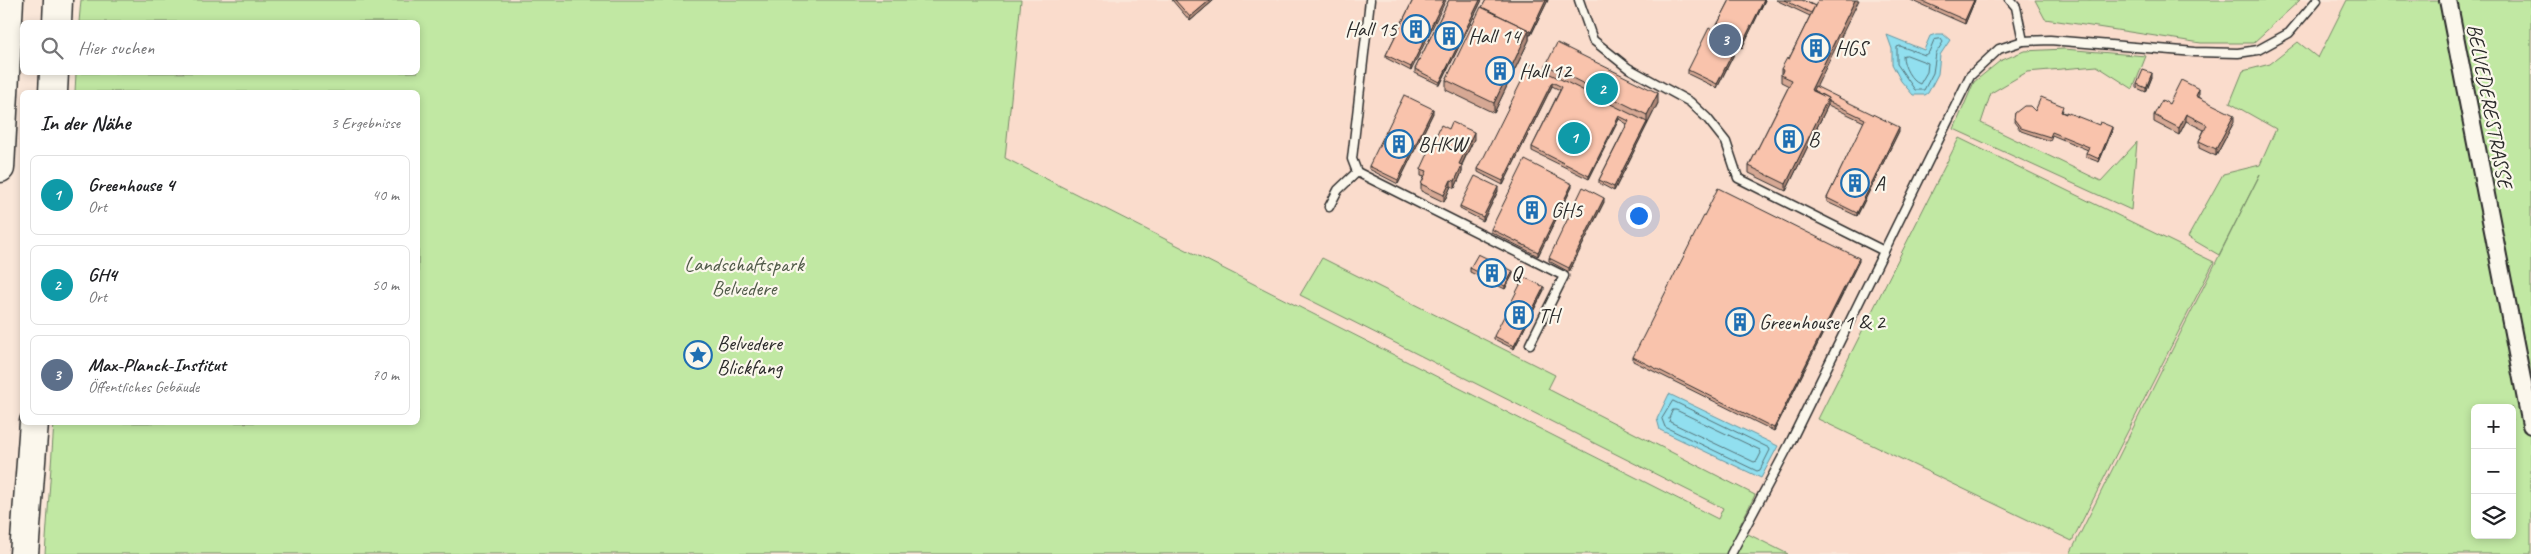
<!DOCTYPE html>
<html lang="de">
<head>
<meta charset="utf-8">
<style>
	:root { --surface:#fff; --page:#f2f2f2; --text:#202124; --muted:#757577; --line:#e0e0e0; --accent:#2563eb }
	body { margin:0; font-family:Caveat,sans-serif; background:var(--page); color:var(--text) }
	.controls { position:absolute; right:15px; bottom:15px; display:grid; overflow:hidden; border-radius:8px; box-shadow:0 2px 8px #0003 }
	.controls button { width:45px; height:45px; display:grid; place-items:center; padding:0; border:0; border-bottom:1px solid var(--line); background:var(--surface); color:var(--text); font:25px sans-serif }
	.you { position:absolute; left:1638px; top:215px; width:18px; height:18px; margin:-12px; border:4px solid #fff; border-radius:50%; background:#1a73e8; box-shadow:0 0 0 8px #1a73e833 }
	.badge { display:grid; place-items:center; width:32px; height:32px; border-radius:50%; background:var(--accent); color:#fff; font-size:16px; font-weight:700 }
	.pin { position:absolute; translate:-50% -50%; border:2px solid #fff; box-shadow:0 1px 5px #0006 }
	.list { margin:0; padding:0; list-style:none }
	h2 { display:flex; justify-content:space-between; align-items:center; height:65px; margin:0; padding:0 20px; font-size:21px }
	h2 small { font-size:16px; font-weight:400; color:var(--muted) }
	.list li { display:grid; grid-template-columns:32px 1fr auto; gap:15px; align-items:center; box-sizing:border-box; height:80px; margin:0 10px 10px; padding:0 10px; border:1px solid var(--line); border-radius:8px }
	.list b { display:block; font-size:19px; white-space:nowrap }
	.list p { margin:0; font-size:16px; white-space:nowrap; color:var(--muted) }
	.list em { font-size:16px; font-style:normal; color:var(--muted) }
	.icon { flex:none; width:28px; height:28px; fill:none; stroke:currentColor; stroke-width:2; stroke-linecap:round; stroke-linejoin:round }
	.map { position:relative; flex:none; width:2531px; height:554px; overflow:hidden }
	.search { position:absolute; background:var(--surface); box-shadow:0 2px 8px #0003; left:20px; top:20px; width:400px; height:55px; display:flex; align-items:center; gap:12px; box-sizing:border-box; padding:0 18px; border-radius:8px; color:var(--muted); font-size:19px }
	.panel { position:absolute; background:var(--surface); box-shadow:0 2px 8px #0003; left:20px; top:90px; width:400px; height:335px; border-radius:8px }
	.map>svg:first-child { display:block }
</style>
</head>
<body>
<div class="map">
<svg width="2531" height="554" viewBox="0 0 2531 554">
	<rect width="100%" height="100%" fill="#fae7d9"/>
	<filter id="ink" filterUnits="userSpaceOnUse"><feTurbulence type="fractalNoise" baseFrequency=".02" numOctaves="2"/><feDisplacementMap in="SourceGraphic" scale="10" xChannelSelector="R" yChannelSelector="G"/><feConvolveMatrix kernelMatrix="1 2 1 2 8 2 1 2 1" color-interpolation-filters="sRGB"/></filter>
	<g filter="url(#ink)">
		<!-- built -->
		<polygon fill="#fadccc" points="1021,0 2347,0 2070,554 1788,554 1004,157"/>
		<!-- green -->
		<g fill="#c1e8a3" stroke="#768a67" fill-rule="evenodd">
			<polygon points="81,0 1021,0 1005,158 1718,519 1723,508 1300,295 1322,258 1555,375 1548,389 1755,495 1738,529 1788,554 45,554 54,423 418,422 418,92 75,92 76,73 418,72 418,22 79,22"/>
			<polygon points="2035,0 2300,0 2253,43 2201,43 2045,19"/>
			<path d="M2347 0H2531V554H2070L2260 174 2219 255 2188 237 2223 174 2260 165 2276 129 2230 103 2243 71 2270 64 2298 42 2318 58ZM2475 408H2512V535H2475Z"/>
			<polygon points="2064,49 2146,56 2133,89 2097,66 2027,72 1991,93 1981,123 2101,181 2137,142 2131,210 1954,129 1974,82 2000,61 2024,51"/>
			<polygon points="1959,138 2214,262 2072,541 1818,419"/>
		</g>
		<!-- water -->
		<g fill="#91dfef" stroke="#6897a1">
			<polygon points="1936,34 1943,34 1950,40 1940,55 1938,74 1928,93 1925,95 1913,95 1901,81 1892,64 1892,49 1887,35 1924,50 1930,36"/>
			<polygon points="1669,394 1778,446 1761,478 1660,430 1657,419"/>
		</g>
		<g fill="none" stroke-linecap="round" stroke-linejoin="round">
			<!-- shore -->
			<g stroke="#547379" stroke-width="1">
				<polygon points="1941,39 1943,42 1936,53 1933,73 1924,90 1915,90 1897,64 1897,47 1900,46 1925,55 1929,52 1934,40"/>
				<path d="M1907 55 1928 63 1927 72 1920 84C1911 81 1903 66 1903 56Z"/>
				<polygon points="1673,401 1769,448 1770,450 1760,470 1757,471 1665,427 1662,419"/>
				<polygon points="1673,410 1676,410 1760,450 1761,453 1757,461 1754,462 1670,422 1669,419"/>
			</g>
			<defs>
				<g id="lane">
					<polyline points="1370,0 1352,159 1357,172 1564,276 1530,344"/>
					<polyline points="1579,0 1593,40 1628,68 1690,102 1707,118 1726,142 1738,178 1884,251"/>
					<polyline points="2010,0 2016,7 2023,41"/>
					<polyline points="1329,207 1338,190 1357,172"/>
					<polyline points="1731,554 1789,445 1970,76 1999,49 2023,41 2050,40 2195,52 2238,53 2258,50 2289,33 2317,0"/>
				</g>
				<polyline id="street" points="2448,0 2531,425"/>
				<g id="highway">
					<polyline points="57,22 58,0"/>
					<polyline points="53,92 54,72"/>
					<polyline points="0,168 9,0"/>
					<polyline points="24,554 34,422"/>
				</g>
			</defs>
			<!-- lane casing -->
			<use href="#lane" stroke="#2b2b2b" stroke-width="11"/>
			<!-- street casing -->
			<use href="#street" stroke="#2b2b2b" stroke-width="20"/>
			<!-- highway casing -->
			<use href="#highway" stroke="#2b2b2b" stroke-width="31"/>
			<!-- lane -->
			<use href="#lane" stroke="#fbf7ec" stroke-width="8"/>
			<!-- street -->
			<use href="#street" stroke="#fbf7ec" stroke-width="16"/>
			<!-- highway -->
			<use href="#highway" stroke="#fbf7ec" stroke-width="28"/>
		</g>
		<!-- wall -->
		<g fill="#d6a894" stroke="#2b2b2b">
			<polygon points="1172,0 1214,0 1190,21"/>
			<polygon points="1413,0 1411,71 1386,58 1386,55"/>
			<polygon points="1449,0 1482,0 1440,85 1415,73 1415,69"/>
			<polygon points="1486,0 1548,0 1531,35 1529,35 1529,40 1494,113 1446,90 1446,80"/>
			<polygon points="1730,0 1765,0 1742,48 1738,46 1717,88 1688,74 1688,70 1714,31"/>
			<polygon points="1776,0 1802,0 1815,6 1816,87 1899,131 1857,216 1827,202 1827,198 1864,122 1828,105 1786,191 1749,173 1749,166 1789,86 1781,82 1781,69 1789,59 1810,16"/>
			<polygon points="1911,0 1975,0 1965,24"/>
			<polygon points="1546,65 1658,103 1614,191 1599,183 1599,180 1627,124 1619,119 1589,179 1532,151 1532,147 1560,90 1552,86 1503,185 1478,172 1478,169 1546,71"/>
			<polygon points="2152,77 2146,92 2137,88 2137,84"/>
			<polygon points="2199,96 2199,97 2234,122 2216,156 2199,148 2199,141 2204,130 2186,121 2179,135 2154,122 2154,115 2169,104"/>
			<polygon points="2063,110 2062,112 2112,131 2099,162 2086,157 2086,153 2088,150 2052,135 2050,141 2021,131 2014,122 2015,113"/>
			<polygon points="1433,113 1398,184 1369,169 1369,166"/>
			<polygon points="1474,139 1462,165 1462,172 1455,188 1451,186 1444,202 1421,191 1421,184 1425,177 1421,176 1421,169"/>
			<polygon points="1572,187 1538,256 1491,232 1491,229"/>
			<polygon points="1498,191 1483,221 1460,209 1460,206"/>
			<polygon points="1604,202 1569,272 1549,261 1549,258"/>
			<polygon points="1859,261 1774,431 1633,361 1633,357"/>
			<polygon points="1470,268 1513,274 1505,289 1470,272"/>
			<polygon points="1544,290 1514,349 1494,339 1494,336"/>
		</g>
		<!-- shaded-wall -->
		<g fill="#ae8878" stroke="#2b2b2b">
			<polygon points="1210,0 1214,0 1190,21 1190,17"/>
			<polygon points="1444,0 1446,0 1411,71 1411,67"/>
			<polygon points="1480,0 1482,0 1440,85 1440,82"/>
			<polygon points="1546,0 1548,0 1531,35 1531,32"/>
			<polygon points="1764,0 1765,0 1742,48 1742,44"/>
			<polygon points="1855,0 1859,0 1813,94 1811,90"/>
			<polygon points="1974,0 1975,0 1965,24 1965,20"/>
			<polygon points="1529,30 1529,40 1494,113 1494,103"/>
			<polygon points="1738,42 1738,46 1717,88 1717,84"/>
			<polygon points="2152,73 2152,77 2146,92 2146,88"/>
			<polygon points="1552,82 1552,86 1503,185 1503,181"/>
			<polygon points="2199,89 2199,96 2196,103 2196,96"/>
			<polygon points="1658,93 1658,103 1647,125 1647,115"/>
			<polygon points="1828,98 1828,105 1786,191 1786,184"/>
			<polygon points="1433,109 1433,113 1398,184 1398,180"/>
			<polygon points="2186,114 2186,121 2179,135 2179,128"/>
			<polygon points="2234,115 2234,122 2216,156 2216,149"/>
			<polygon points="1619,116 1619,119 1589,179 1589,176"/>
			<polygon points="1647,122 1647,125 1614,191 1614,187"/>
			<polygon points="1899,127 1899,131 1857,216 1857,213"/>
			<polygon points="2112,127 2112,131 2099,162 2099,159"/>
			<polygon points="1474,132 1474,139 1459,170 1459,164"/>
			<polygon points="1462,165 1462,172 1455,188 1455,181"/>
			<polygon points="1451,180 1451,186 1444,202 1444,195"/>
			<polygon points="1572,184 1572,187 1538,256 1538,252"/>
			<polygon points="1498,187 1498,191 1483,221 1483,217"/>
			<polygon points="1604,198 1604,202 1569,272 1569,268"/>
			<polygon points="1859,258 1859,261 1774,431 1774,428"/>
			<polygon points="1513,271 1513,274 1505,289 1505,286"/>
			<polygon points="1544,287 1544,290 1514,349 1514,346"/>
		</g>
		<!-- building -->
		<g fill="#f9c3ac" stroke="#2b2b2b">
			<polygon points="1175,0 1210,0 1190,17"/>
			<polygon points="1413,0 1444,0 1411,67 1386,55"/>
			<polygon points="1449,0 1480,0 1440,82 1415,69"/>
			<polygon points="1486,0 1546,0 1531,32 1529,31 1529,30 1482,7"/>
			<polygon points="1730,0 1764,0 1742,44 1738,42 1717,84 1688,70 1709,28 1714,31"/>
			<polygon points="1784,0 1802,0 1815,6 1811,13"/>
			<polygon points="1818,0 1855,0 1811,90 1828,98 1786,184 1749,166 1792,80 1781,75 1783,70 1781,69 1787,58 1789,59"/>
			<polygon points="1919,0 1974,0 1965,20"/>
			<polygon points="1481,7 1529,30 1494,103 1446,80"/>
			<polygon points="1557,43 1658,93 1647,115 1546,65"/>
			<polygon points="1530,64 1647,122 1614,187 1599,180 1629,121 1619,116 1589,176 1532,147 1562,87 1552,82 1503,181 1478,169"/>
			<polygon points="2143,70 2152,73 2146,88 2137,84"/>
			<polygon points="2181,80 2199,89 2196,96 2234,115 2216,149 2199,141 2207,125 2186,114 2179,128 2154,115 2162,100 2169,104"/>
			<polygon points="1815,86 1899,127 1857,213 1827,198 1865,119 1828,101 1828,98 1813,90"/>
			<polygon points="1404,95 1433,109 1398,180 1369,166"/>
			<polygon points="2041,97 2063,106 2061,112 2066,114 2066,112 2099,125 2100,122 2112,127 2099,159 2086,153 2089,147 2052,132 2050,137 2021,128 2014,119 2015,113 2024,106 2030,106 2035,111"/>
			<polygon points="1452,122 1474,132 1459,164 1462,165 1455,181 1451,180 1444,195 1421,184 1427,171 1421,169 1441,125 1449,129"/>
			<polygon points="1525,160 1572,184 1538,252 1491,229"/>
			<polygon points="1475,176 1498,187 1483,217 1460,206"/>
			<polygon points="1583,187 1604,198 1569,268 1549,258"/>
			<polygon points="1718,188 1859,258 1774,428 1633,357"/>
			<polygon points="1478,254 1513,271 1505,286 1470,268"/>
			<polygon points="1524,277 1544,287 1514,346 1494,336"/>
		</g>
	</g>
	<!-- icons -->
	<defs>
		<symbol id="building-ring" viewBox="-11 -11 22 22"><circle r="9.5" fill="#fbf7ec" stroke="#1f6fb2" stroke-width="1.5"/><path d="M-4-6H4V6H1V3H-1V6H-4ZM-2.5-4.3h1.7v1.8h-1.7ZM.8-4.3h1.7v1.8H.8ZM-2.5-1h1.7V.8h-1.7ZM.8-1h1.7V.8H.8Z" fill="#1f6fb2"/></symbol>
		<symbol id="sight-ring" viewBox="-11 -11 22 22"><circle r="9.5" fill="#fbf7ec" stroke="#1f6fb2" stroke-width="1.5"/><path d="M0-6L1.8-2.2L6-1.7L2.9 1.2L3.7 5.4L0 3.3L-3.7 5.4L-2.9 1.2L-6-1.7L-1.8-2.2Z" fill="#1f6fb2"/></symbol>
	</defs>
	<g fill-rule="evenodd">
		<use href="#building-ring" x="1400" y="13" width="32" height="32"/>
		<use href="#building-ring" x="1433" y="20" width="32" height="32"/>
		<use href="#building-ring" x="1800" y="32" width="32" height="32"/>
		<use href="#building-ring" x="1484" y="55" width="32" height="32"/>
		<use href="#building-ring" x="1773" y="123" width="32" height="32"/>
		<use href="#building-ring" x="1383" y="128" width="32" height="32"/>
		<use href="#building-ring" x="1839" y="167" width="32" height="32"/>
		<use href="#building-ring" x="1516" y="194" width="32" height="32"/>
		<use href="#building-ring" x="1476" y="257" width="32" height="32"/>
		<use href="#building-ring" x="1503" y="299" width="32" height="32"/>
		<use href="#building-ring" x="1724" y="306" width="32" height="32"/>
		<use href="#sight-ring" x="682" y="339" width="32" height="32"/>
	</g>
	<g text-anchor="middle" stroke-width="4.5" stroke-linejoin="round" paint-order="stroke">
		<!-- poi labels -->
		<g font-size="21" fill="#2b2b2b" stroke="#fbf7ec" text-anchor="start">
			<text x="1397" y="36" text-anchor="end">Hall 15</text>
			<text x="1468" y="43">Hall 14</text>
			<text x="1835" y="55">HGS</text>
			<text x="1519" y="78">Hall 12</text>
			<text x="1808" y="146">B</text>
			<text x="1418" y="151">BHKW</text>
			<text x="1874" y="190">A</text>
			<text x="1551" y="217">GH5</text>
			<text x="1511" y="280">Q</text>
			<text x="1538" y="322">TH</text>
			<text x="1759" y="329">Greenhouse 1 &amp; 2</text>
			<text x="717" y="350">Belvedere<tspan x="717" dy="24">Blickfang</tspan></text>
		</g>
		<!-- street labels -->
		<g font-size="21" fill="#2b2b2b" stroke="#fbf7ec">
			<text transform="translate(2490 106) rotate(79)" y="7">BELVEDERESTRASSE</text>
		</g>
		<!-- park labels -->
		<g font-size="21" fill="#505a49" stroke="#fbf7ec">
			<text x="744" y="271">Landschaftspark<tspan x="744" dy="24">Belvedere</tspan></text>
		</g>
	</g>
</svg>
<div class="controls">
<button>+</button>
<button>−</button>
<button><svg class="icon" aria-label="layers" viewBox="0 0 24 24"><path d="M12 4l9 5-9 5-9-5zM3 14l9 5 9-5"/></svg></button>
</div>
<div class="you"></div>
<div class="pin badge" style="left:1574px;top:138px;background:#0f9aa8">1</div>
<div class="pin badge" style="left:1602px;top:89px;background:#0f9aa8">2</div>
<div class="pin badge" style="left:1725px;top:40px;background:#5c6f8a">3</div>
<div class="search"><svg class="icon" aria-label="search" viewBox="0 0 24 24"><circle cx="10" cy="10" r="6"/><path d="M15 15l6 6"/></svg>Hier suchen</div>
<section class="panel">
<h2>In der Nähe<small>3 Ergebnisse</small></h2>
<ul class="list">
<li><span class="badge" style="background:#0f9aa8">1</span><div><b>Greenhouse 4</b><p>Ort</p></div><em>40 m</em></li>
<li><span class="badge" style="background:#0f9aa8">2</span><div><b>GH4</b><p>Ort</p></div><em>50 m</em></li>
<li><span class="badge" style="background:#5c6f8a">3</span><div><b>Max-Planck-Institut</b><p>Öffentliches Gebäude</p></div><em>70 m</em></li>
</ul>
</section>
</div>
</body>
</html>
